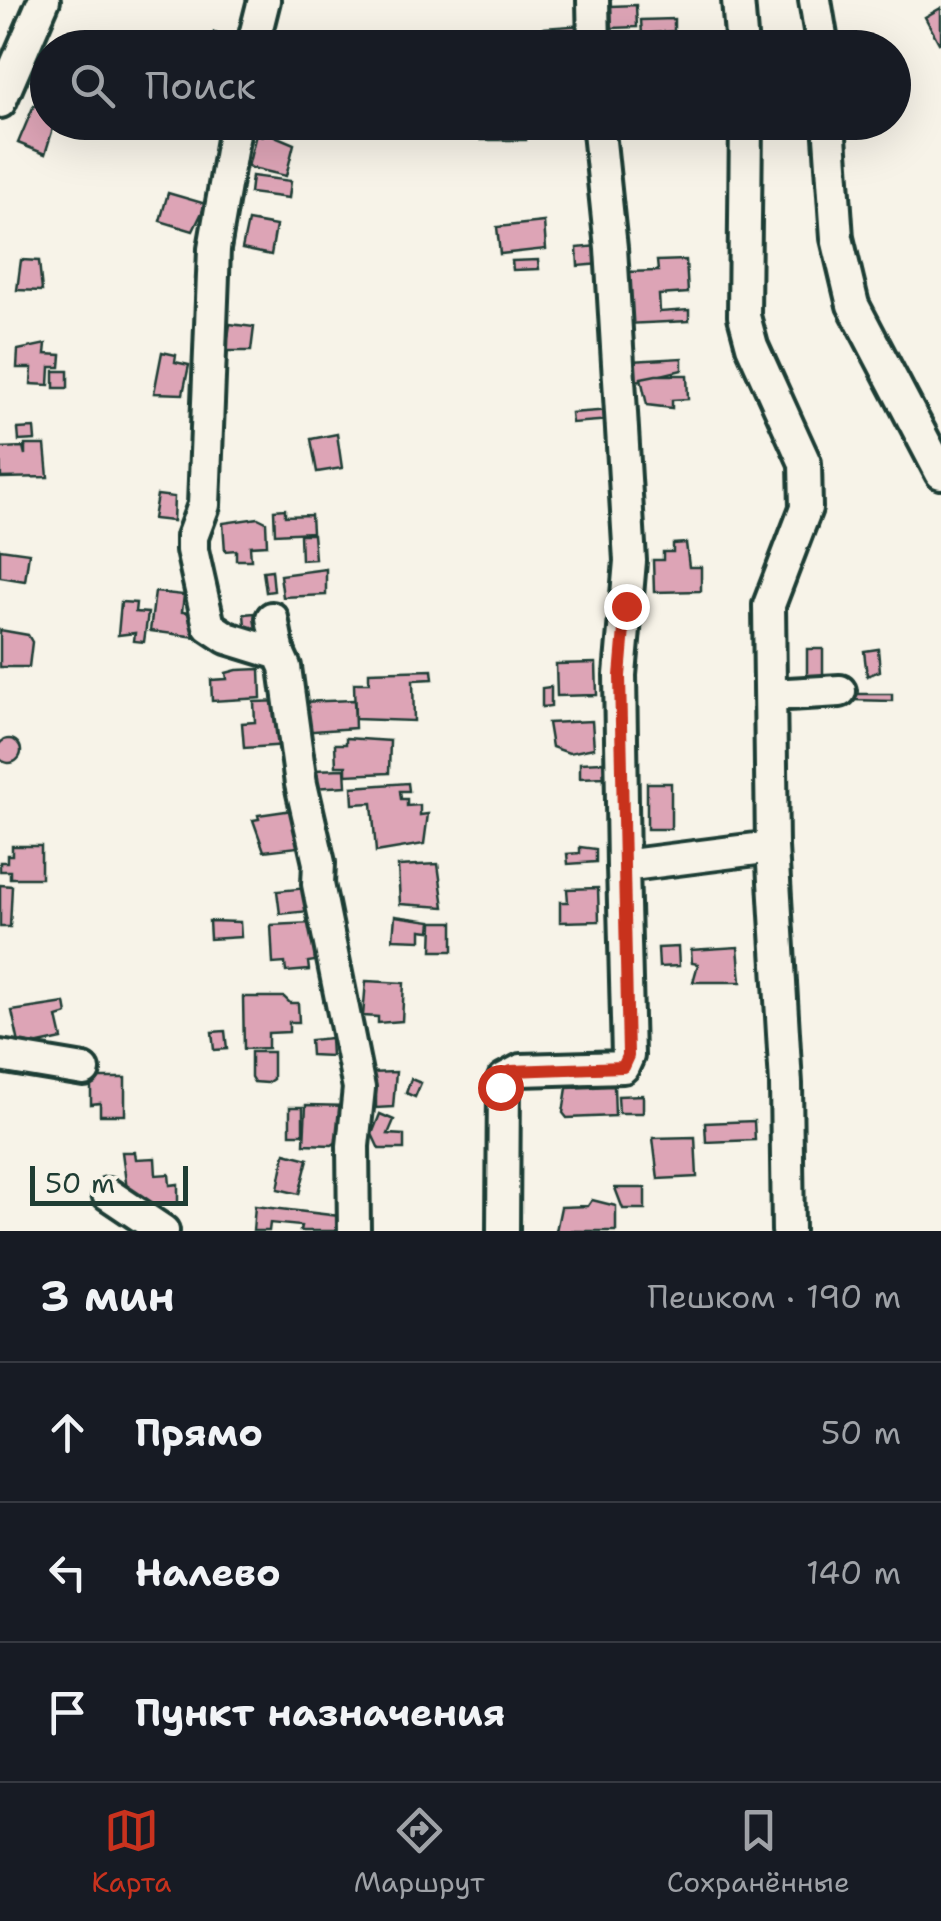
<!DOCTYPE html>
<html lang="ru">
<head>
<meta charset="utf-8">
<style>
	:root { --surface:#171b24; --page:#20242c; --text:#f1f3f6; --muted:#9ea1a6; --line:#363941; --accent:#c8321e }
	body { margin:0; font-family:"Shantell Sans",sans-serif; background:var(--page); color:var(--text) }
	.scale { position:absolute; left:30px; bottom:25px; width:158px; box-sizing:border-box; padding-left:10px; border:5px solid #1f3d34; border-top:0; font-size:28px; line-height:35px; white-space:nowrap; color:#1f3d34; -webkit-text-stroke:8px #f7f3e8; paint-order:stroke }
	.stop { position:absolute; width:30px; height:30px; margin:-22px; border:8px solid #c8321e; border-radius:50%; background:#fff }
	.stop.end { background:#c8321e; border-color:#fff; box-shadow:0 2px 10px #0008 }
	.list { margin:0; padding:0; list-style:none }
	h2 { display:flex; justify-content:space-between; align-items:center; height:130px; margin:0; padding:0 40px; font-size:42px }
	h2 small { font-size:32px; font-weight:400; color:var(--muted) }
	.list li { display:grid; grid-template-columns:65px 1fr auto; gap:30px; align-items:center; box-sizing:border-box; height:140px; padding:0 40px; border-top:2px solid var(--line) }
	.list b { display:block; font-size:38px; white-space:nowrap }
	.list em { font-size:32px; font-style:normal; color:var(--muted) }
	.icon { flex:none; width:55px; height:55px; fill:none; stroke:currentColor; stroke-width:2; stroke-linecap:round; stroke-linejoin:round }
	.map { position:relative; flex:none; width:941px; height:1231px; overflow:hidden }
	.search { position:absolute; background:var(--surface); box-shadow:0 10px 40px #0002; left:30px; right:30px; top:30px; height:110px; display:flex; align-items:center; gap:25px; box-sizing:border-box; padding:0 35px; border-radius:55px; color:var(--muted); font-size:38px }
	.sheet { height:550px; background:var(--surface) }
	nav { display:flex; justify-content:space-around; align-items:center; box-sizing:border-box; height:140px; border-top:2px solid var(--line); background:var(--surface); font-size:28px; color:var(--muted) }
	nav a { display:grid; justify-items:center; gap:5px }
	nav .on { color:var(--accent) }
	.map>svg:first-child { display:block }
</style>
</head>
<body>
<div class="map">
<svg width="941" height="1231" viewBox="0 0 941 1231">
	<rect width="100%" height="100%" fill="#f7f3e8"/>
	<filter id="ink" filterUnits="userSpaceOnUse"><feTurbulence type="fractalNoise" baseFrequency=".01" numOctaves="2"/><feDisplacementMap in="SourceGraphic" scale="20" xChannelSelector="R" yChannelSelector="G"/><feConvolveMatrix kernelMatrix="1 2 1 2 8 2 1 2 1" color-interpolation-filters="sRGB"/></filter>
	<g filter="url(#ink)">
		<!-- building -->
		<g fill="#dda4b6" stroke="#1f3d34" stroke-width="2.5">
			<polygon points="636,5 637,27 612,28 611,6"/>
			<polygon points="941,8 941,42 939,43 925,17"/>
			<polygon points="674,19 674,31 642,34 641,20"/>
			<polygon points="585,25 586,48 545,48 544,28"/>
			<polygon points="214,32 241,41 238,48 208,48"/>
			<polygon points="34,105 48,110 48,122 55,122 45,154 18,143"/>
			<polygon points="564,122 585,122 586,134 565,136"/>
			<polygon points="525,126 526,140 481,140 480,127"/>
			<polygon points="263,131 294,144 286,176 248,167 256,134 262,136"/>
			<polygon points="252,176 291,181 289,198 250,193"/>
			<polygon points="168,193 206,204 193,231 160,221"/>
			<polygon points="248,221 276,226 271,255 242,249"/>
			<polygon points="544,222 546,249 500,254 497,227"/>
			<polygon points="598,246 600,264 578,266 577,248"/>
			<polygon points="21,260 39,261 42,291 17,290"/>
			<polygon points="538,260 539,269 513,270 512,261"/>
			<polygon points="686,260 688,293 659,295 660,312 689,310 689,321 625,324 626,272 658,271 657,261"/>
			<polygon points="230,324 254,327 251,351 226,351"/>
			<polygon points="46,344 45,354 61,355 60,367 50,367 49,385 31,384 32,368 17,368 18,350"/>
			<polygon points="162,352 176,355 175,362 189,365 183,394 154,393"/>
			<polygon points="682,358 682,370 632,382 631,361"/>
			<rect x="54" y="371" width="14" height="17"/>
			<polygon points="656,375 687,375 688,399 672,400 672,408 647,405 641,378"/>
			<polygon points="611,410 611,420 572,423 571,413"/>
			<polygon points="34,428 35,440 19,441 18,429"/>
			<polygon points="337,434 342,468 317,472 311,439"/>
			<polygon points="25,445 45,445 48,477 1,478 0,448 23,447 25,455"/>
			<polygon points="157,495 174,497 173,521 153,519"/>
			<polygon points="285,509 285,516 311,515 312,532 275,534 274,510"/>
			<polygon points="258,518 266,522 267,545 250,546 251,560 236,560 236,550 225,551 223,523"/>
			<polygon points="300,534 313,534 315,559 301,560"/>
			<polygon points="686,543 689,567 701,567 701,591 654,592 653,560 663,560 663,552 673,552 673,544"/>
			<polygon points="0,549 29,553 25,581 0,577"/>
			<polygon points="326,569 326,595 283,597 280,575"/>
			<polygon points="272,570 274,591 266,592 263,571"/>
			<polygon points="155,592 184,595 182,612 200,614 197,637 150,631"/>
			<polygon points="121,602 136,603 135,612 148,613 144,642 134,641 135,633 118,635"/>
			<polygon points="267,612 269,637 246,638 244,614"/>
			<polygon points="0,630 28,635 32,642 29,667 0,667"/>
			<rect x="807" y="649" width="16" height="30"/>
			<polygon points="878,649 880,671 867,676 864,651"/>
			<polygon points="596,663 597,695 557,696 556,664"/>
			<polygon points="260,669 261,698 212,701 211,680 227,679 226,673 237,670"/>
			<polygon points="432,670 433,679 413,680 414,721 355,719 354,683 369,683 369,672"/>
			<polygon points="551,687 551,706 542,707 542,688"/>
			<polygon points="852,694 892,694 892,701 852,700"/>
			<polygon points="354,700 355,728 300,732 299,702"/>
			<polygon points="284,701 287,745 244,748 242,723 255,722 254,702"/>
			<polygon points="592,721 594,748 569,753 552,747 548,723"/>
			<polygon points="346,738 390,741 389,773 346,775 346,766 336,766 335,744 346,744"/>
			<circle cx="9" cy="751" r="12"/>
			<polygon points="603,762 604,777 580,778 580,763"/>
			<polygon points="345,769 346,786 312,788 311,770"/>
			<polygon points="408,783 409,791 400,791 401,799 407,799 407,806 420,805 420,815 428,814 424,844 376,852 372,803 353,804 352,787"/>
			<rect x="647" y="783" width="24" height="46"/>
			<polygon points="293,810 298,847 264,851 253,820 259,819 258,815"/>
			<polygon points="12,846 41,846 41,878 10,878 10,871 0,871 0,862 7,862 7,855 12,855"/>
			<polygon points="580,847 596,849 596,862 568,864 567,854 580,853"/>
			<polygon points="438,864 444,907 400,904 398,866"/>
			<polygon points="0,885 12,886 10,927 0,927"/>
			<polygon points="307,888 310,911 280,914 277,891"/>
			<polygon points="598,888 599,921 560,922 560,902 568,902 567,889"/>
			<polygon points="395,916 431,921 430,931 421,930 421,940 393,939"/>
			<polygon points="209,921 240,922 241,937 210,939"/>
			<polygon points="433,922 453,922 453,951 432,951"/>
			<polygon points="313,923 315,961 308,962 309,970 286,972 285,963 273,964 271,925"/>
			<polygon points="678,947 679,966 659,967 658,948"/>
			<polygon points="738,947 741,982 693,982 698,964 692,963 691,950"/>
			<polygon points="366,981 404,983 402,1021 378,1023 378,1017 363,1016"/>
			<polygon points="243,997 284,997 290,1003 298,1003 299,1022 289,1022 289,1032 268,1033 268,1048 244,1049"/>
			<polygon points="65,1003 67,1014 57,1017 62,1039 20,1048 12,1011"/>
			<polygon points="225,1031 227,1049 214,1050 212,1032"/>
			<polygon points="330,1038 331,1056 311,1055 310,1040"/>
			<polygon points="251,1052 273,1052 273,1079 267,1083 254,1082 251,1077"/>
			<polygon points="396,1072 393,1107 376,1108 376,1098 368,1099 367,1073"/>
			<polygon points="91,1078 125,1078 125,1115 100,1115 100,1103 91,1104"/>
			<polygon points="411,1079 421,1083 415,1097 406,1093"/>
			<polygon points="614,1086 615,1116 567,1118 563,1113 567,1088"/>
			<polygon points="643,1095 643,1113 619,1113 618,1096"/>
			<polygon points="306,1105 353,1106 352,1135 339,1134 338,1141 332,1145 304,1144"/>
			<rect x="290" y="1107" width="13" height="27"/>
			<polygon points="380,1114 394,1120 388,1134 404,1135 404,1149 379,1149 372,1134"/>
			<polygon points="754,1121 755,1140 706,1142 705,1123"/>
			<polygon points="695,1137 697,1177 658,1179 653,1138"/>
			<polygon points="122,1152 135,1152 136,1159 155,1158 156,1175 169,1174 170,1185 178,1184 178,1203 149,1204 127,1190"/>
			<polygon points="285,1153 308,1159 299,1194 278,1189"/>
			<polygon points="615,1188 645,1188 645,1209 623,1209"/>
			<polygon points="592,1200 616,1206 616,1231 556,1231 561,1207 588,1206"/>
			<polygon points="255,1206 339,1216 341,1231 300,1231 301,1226 270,1223 269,1231 253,1231"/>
		</g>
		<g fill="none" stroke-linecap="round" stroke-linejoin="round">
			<defs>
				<g id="minor">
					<polyline points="593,0 594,48"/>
					<polyline points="738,0 742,48"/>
					<polyline points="815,0 823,48"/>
					<polyline points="252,48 264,0"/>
					<polyline points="0,102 44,0"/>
					<polyline points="236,122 214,249 204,505 192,537 192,550 209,626 227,638 279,654 285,667 301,784 319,863 318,884 359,1088 353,1146 354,1231"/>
					<polyline points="598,122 611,248 630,561 620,675 623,866"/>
					<polyline points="829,122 837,238 853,305 941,473"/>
					<polyline points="272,618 279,654"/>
					<polyline points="771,695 840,691"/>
					<polyline points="772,847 786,1084 788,1231"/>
					<polyline points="0,1056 84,1070"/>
					<polyline points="108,1194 163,1231"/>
					<polyline points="503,1231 504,1079 521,1070 623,1067 628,1056 623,866 772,847 769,605 806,508 805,463 752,346 744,316 746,122"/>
				</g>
			</defs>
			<!-- minor casing -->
			<use href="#minor" stroke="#1f3d34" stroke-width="38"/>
			<!-- minor -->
			<use href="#minor" stroke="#f7f3e8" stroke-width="30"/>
		</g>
	</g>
	<g fill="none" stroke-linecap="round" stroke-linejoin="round" filter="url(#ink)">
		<!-- route -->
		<polyline stroke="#c8321e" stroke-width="12" points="500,1087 511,1071 623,1067 628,1056 620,676 626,606"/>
	</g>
</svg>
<div class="scale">50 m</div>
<div class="stop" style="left:500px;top:1087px"></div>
<div class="stop end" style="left:626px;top:606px"></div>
<div class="search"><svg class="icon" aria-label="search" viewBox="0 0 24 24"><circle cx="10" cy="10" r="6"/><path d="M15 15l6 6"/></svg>Поиск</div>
</div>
<section class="sheet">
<h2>3 мин<small>Пешком · 190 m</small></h2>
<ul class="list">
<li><svg class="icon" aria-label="ahead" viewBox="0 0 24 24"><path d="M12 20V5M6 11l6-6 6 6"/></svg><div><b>Прямо</b></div><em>50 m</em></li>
<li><svg class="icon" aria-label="left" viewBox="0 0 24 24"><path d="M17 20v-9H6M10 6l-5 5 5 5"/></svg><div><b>Налево</b></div><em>140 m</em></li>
<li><svg class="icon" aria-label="arrive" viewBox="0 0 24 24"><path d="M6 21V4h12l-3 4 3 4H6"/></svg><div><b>Пункт назначения</b></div></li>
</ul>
</section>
<nav>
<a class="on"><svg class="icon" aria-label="map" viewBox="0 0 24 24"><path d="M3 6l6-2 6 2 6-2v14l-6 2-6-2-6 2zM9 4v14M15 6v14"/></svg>Карта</a>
<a><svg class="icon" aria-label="directions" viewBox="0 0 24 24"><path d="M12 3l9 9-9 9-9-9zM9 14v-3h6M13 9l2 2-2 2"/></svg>Маршрут</a>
<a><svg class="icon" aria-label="saved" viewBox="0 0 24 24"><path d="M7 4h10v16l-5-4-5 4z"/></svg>Сохранённые</a>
</nav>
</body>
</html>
